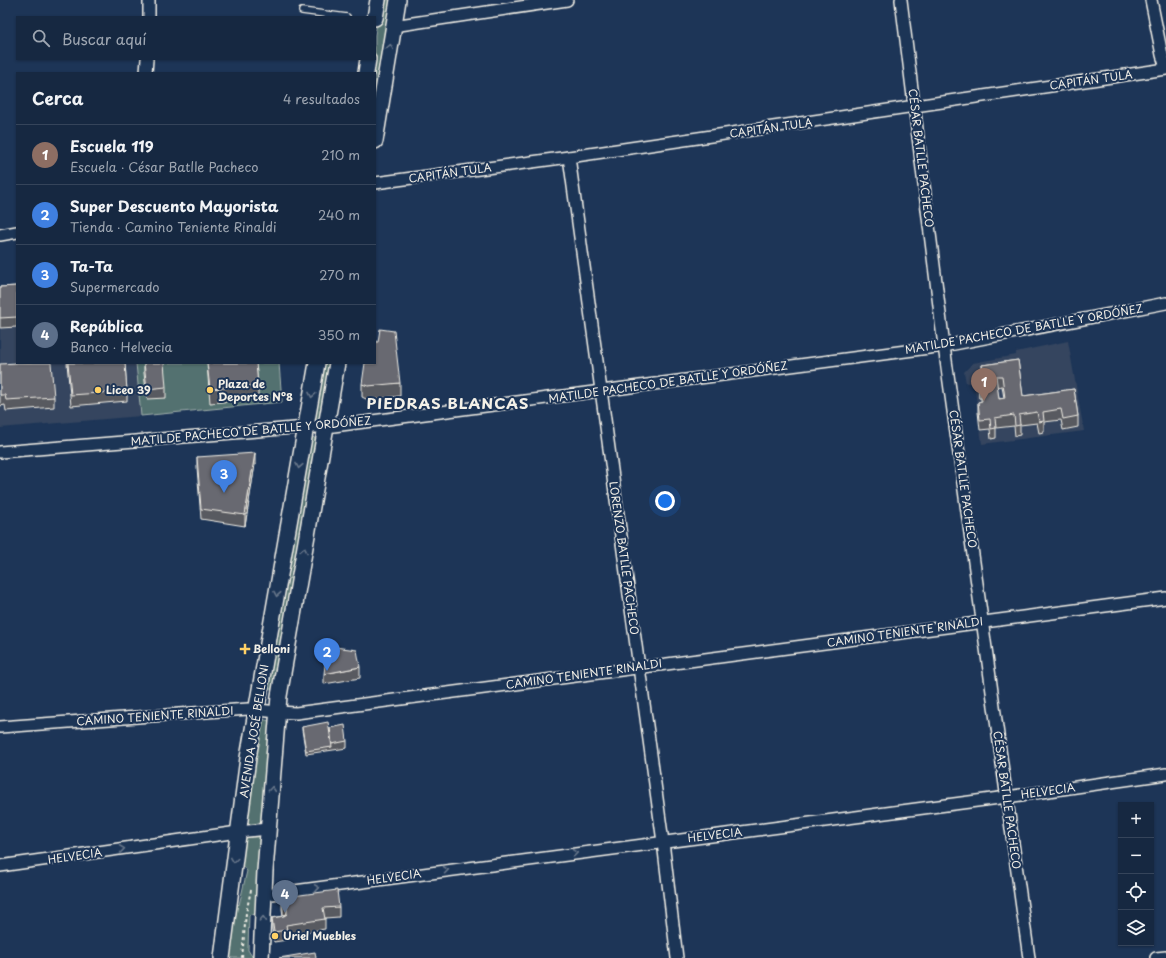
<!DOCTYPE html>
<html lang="es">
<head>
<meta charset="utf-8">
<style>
	:root { --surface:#162841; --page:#23344c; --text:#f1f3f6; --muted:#9ea6b1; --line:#35445a; --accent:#8c9099 }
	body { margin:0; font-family:"Playpen Sans",sans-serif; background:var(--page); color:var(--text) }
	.controls { position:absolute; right:12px; bottom:12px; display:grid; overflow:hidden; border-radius:0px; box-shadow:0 1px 3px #0004 }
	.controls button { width:36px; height:36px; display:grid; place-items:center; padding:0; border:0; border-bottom:1px solid var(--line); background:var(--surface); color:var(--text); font:20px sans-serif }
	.you { position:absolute; left:665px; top:501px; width:14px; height:14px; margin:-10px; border:3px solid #fff; border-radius:50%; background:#1a73e8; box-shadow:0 0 0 6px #1a73e833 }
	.badge { display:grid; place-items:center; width:26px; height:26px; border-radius:50%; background:var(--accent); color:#fff; font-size:13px; font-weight:700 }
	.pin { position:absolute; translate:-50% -33px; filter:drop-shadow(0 1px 2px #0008) }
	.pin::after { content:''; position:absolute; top:21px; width:14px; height:12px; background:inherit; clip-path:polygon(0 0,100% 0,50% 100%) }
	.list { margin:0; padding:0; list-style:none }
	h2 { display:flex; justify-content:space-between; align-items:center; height:52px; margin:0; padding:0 16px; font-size:17px }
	h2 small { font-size:13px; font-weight:400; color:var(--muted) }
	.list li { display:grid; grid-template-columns:26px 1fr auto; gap:12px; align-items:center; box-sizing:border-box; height:60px; padding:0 16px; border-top:1px solid var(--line) }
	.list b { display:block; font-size:15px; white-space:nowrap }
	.list p { margin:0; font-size:13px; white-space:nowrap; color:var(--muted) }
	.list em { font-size:13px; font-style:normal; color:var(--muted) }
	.icon { flex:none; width:22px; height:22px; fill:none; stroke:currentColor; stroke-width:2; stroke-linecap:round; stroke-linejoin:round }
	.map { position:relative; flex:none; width:1166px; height:958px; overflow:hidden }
	.search { position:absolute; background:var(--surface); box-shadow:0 1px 3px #0004; left:16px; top:16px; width:360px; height:44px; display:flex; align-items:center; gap:10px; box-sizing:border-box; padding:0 14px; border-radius:0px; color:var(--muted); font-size:15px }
	.panel { position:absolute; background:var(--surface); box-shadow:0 1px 3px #0004; left:16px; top:72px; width:360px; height:292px; border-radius:0px }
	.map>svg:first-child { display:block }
</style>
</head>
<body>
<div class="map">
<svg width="1166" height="958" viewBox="0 0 1166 958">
	<rect width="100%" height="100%" fill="#1d3557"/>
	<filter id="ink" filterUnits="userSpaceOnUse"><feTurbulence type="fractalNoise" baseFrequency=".025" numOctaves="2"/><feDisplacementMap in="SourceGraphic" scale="8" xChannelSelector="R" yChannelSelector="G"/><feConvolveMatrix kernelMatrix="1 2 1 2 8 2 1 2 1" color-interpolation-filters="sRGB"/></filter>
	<g filter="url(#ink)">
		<!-- built -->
		<g fill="#34455f">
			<polygon points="17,288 17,363 136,363 141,416 0,428 0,289"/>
			<polygon points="1068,341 1084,431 982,444 974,382 966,383 964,372 973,363 1016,355 1016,352"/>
		</g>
		<!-- green -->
		<g fill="#527170" stroke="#a3b1ac">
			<polygon points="381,0 395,0 375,118 375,73 369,73 375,59 375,35"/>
			<polygon points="136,363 279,363 282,402 141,416"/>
			<polygon points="320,363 333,363 323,417 319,419 314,419"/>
			<polygon points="313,437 317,440 273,689 269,689 267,686 311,438"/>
			<path d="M261 719 275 722 263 821C257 823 249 828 246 820Z"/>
			<polygon points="247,834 259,834 263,837 259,921 252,914 249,915 248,950 253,958 225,958 233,899 239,905 247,871 239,862 242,840"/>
		</g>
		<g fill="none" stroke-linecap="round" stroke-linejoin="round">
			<defs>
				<polyline id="lane" points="302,11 347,17"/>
				<g id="street">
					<polyline points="901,0 944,346 1029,958"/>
					<polyline points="1151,0 1162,55 1166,68"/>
					<polyline points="149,17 149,0"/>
					<polyline points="393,26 567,0"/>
					<polyline points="146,73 147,59"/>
					<polyline points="569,157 663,842 677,958"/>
					<polyline points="375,183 569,157 1166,69"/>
					<polyline points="0,235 17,232"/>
					<polyline points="0,452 306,427 326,427 944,346 1166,303"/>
					<polyline points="0,727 248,709 278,712 296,713 1166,598"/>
					<polyline points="0,866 238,832 268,829"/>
					<polyline points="264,895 1007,797 1166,774"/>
					<polyline points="1156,958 1166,957"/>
				</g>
				<g id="secondary">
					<polyline points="375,18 378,0"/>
					<polyline points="366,73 368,59"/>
					<polyline points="375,141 398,0"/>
					<polyline points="222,958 248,758 317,363"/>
					<polyline points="261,958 265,871 279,696 337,363"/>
				</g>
			</defs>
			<!-- lane casing -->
			<use href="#lane" stroke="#f4f1e8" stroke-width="8"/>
			<!-- street casing -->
			<use href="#street" stroke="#f4f1e8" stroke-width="14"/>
			<!-- secondary casing -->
			<use href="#secondary" stroke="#f4f1e8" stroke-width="18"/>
			<!-- path -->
			<polyline stroke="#f4f1e8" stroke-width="2" stroke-dasharray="3 3" stroke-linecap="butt" points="242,958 246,913 251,890"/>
			<!-- lane -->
			<use href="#lane" stroke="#1d3557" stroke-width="5.5"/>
			<!-- street -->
			<use href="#street" stroke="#1d3557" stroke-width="11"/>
			<!-- secondary -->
			<use href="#secondary" stroke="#1d3557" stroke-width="15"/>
		</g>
		<!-- wall -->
		<g fill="#595a61" stroke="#f4f1e8" fill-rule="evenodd">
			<polygon points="17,286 17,327 0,328 0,287"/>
			<path d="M1018 360 1023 396 1074 389 1078 416V427L1063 430 1061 420 1044 422V432L1039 433 1037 423 1020 425V435L1015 436 1014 426 996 428V438L991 439 990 429 980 430 978 412V402H981V398H979L978 387V370L982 369V365ZM1002 386 1004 398 999 399 997 387Z"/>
			<polygon points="67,363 125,363 127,391 127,401 71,406"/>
			<polygon points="144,363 166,387 166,398 147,399 144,373"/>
			<polygon points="207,363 256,363 258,385 258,399 210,403"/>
			<polygon points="0,364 54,397 54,407 6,411 5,405 0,406"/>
			<polygon points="400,383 400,396 368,400 362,397 362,384"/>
			<polygon points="197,457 255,464 245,526 201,519 197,467"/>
			<polygon points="360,667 360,678 324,684 324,674"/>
			<polygon points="302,727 330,732 330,728 347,741 347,748 306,754 302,730"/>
			<polygon points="282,899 339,907 339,917 325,918 325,929 287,935 287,940 274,942 272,929 272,918 284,916 287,914 283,915 282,909"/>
		</g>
		<!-- shaded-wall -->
		<g fill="#494a4f" stroke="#f4f1e8">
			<polygon points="981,387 981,398 979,398 979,388"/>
			<polygon points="255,453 255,464 245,526 245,515"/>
			<polygon points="289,903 287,906 287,914 283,915 283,905"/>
		</g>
		<!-- building -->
		<g fill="#686971" stroke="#f4f1e8" fill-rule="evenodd">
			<polygon points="17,286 17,317 0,318 0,287"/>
			<polygon points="380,329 394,331 400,383 368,386 362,384 365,363 375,363 375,342 378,342"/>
			<path d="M1018 360 1023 396 1074 389 1078 416 1063 419 1061 409 1043 412 1044 421 1039 422 1037 412 1019 415 1020 425 1015 426 1014 415 995 418 996 428 991 429 990 419 980 420 978 402 982 401 981 387 979 388 978 377 979 376 978 370 983 369 982 365ZM996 376H1002L1005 398 999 399Z"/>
			<polygon points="18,363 51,363 54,397 6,400 5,395 0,395 0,364"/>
			<polygon points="68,363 125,363 127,391 71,395"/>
			<polygon points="144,363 164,363 166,387 147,389"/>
			<polygon points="207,363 256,363 258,385 210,389"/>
			<polygon points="255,453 245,515 201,509 197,457"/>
			<polygon points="327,646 357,650 360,667 324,674"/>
			<polygon points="328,722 332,747 306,751 302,727"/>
			<polygon points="345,725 347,741 332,744 330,728"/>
			<polygon points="337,890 339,907 323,908 325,919 286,925 287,930 274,932 272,918 284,916 287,914 287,906 289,903 283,905 282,899 293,896"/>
			<polygon points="315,952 316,958 279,958"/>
		</g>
		<!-- one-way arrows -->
		<defs><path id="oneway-chevron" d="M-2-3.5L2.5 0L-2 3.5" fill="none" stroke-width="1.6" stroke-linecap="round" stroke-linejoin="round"/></defs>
		<g stroke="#68778a">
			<use href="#oneway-chevron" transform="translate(390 47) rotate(-81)"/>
			<use href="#oneway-chevron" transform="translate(312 395) rotate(100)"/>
			<use href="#oneway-chevron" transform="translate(299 466) rotate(100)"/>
			<use href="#oneway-chevron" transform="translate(304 550) rotate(-80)"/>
			<use href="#oneway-chevron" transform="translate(277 594) rotate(100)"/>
			<use href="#oneway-chevron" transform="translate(272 789) rotate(-85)"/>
			<use href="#oneway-chevron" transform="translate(122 849) rotate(-8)"/>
			<use href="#oneway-chevron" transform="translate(575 853) rotate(-8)"/>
			<use href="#oneway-chevron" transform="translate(234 860) rotate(98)"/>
			<use href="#oneway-chevron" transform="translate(446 870) rotate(-8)"/>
			<use href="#oneway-chevron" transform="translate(317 888) rotate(-8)"/>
			<use href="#oneway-chevron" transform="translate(263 919) rotate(-87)"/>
		</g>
	</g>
	<!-- markers -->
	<g fill="#ffd166" stroke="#1d3557" stroke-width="1.5">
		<circle cx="98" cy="390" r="4"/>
		<circle cx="210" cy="390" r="4"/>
		<path d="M243 643h4v4h4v4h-4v4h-4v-4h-4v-4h4z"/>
		<circle cx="275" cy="936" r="4"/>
	</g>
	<g text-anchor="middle" stroke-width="4" stroke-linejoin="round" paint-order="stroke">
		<!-- street labels -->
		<g font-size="11" fill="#f4f1e8" stroke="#1d3557">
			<text transform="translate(1091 80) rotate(-8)" y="4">CAPITÁN TULA</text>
			<text transform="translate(771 128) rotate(-8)" y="4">CAPITÁN TULA</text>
			<text transform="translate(921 158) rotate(83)" y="4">CÉSAR BATLLE PACHECO</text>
			<text transform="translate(450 173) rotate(-8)" y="4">CAPITÁN TULA</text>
			<text transform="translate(1024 329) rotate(-10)" y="4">MATILDE PACHECO DE BATLLE Y ORDÓÑEZ</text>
			<text transform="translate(668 382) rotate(-8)" y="4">MATILDE PACHECO DE BATLLE Y ORDÓÑEZ</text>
			<text transform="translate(251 431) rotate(-5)" y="4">MATILDE PACHECO DE BATLLE Y ORDÓÑEZ</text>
			<text transform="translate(963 479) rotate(82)" y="4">CÉSAR BATLLE PACHECO</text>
			<text transform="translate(624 558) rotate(82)" y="4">LORENZO BATLLE PACHECO</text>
			<text transform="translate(905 632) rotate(-8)" y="4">CAMINO TENIENTE RINALDI</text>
			<text transform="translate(584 674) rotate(-8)" y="4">CAMINO TENIENTE RINALDI</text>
			<text transform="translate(155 716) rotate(-4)" y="4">CAMINO TENIENTE RINALDI</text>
			<text transform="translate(254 731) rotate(-81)" y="4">AVENIDA JOSÉ BELLONI</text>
			<text transform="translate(1048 791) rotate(-8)" y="4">HELVECIA</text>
			<text transform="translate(1007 800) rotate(82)" y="4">CÉSAR BATLLE PACHECO</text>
			<text transform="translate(715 835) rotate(-7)" y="4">HELVECIA</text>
			<text transform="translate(75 856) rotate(-8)" y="4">HELVECIA</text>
			<text transform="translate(394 877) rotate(-8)" y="4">HELVECIA</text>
		</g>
		<!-- poi labels -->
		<g font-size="11" font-weight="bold" fill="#f4f1e8" stroke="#1d3557" text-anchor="start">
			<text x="218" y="388">Plaza de<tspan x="218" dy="13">Deportes N°8</tspan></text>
			<text x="106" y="394">Liceo 39</text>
			<text x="253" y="653">Belloni</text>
			<text x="283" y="940">Uriel Muebles</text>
		</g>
		<!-- district labels -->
		<g font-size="15" font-weight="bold" letter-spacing="1" fill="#f4f1e8" stroke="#1d3557">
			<text x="448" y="409">PIEDRAS BLANCAS</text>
		</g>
	</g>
</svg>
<div class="controls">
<button>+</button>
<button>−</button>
<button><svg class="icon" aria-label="locate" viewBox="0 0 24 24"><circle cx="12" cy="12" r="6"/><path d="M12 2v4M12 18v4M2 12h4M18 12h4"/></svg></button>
<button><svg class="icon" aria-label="layers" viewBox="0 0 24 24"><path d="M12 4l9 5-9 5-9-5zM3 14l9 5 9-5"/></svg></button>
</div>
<div class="you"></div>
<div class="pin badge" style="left:984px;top:401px;background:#8d6e63">1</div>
<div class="pin badge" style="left:327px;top:671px;background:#3f7fe0">2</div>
<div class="pin badge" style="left:224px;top:493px;background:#3f7fe0">3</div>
<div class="pin badge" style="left:285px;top:913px;background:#5c6f8a">4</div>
<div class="search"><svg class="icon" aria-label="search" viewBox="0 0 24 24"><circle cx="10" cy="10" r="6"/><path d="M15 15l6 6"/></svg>Buscar aquí</div>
<section class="panel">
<h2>Cerca<small>4 resultados</small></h2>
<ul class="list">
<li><span class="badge" style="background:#8d6e63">1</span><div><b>Escuela 119</b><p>Escuela · César Batlle Pacheco</p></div><em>210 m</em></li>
<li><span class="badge" style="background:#3f7fe0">2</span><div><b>Super Descuento Mayorista</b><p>Tienda · Camino Teniente Rinaldi</p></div><em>240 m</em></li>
<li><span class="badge" style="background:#3f7fe0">3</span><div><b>Ta-Ta</b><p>Supermercado</p></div><em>270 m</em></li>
<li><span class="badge" style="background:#5c6f8a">4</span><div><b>República</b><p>Banco · Helvecia</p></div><em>350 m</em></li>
</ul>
</section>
</div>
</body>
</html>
